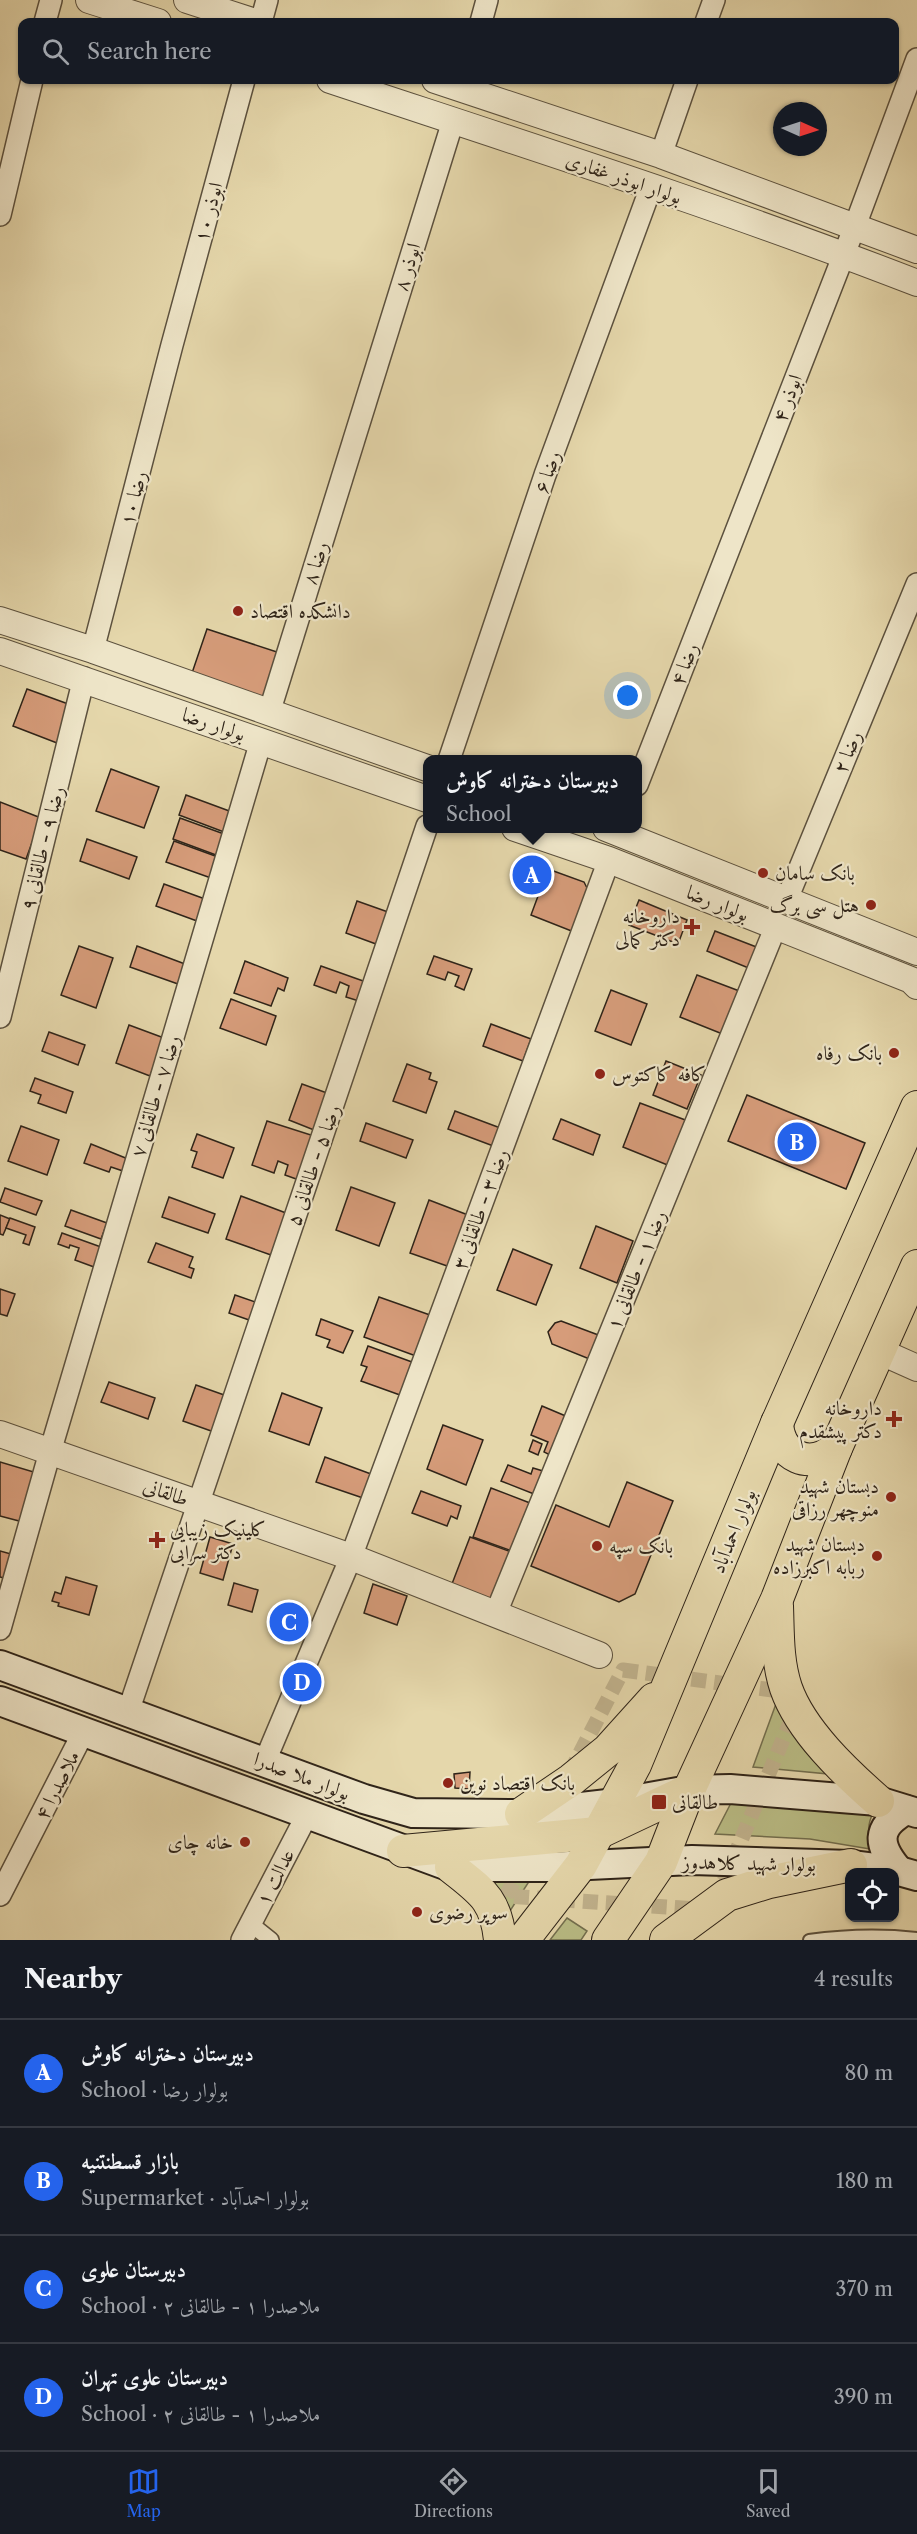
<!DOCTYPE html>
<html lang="en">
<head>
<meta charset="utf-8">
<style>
	:root { --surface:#171b24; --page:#242831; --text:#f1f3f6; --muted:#9ea1a6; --line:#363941; --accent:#2563eb }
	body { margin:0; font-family:"Libre Caslon Text",Amiri,serif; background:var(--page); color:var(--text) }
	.controls { position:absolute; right:18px; bottom:18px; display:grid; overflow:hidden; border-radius:12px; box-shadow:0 2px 4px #0004 }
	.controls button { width:54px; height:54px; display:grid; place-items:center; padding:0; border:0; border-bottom:2px solid var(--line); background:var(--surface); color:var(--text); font:30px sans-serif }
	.compass { position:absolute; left:773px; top:102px; width:54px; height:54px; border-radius:50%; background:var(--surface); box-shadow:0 2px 4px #0004; rotate:93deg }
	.you { position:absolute; left:628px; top:696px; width:21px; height:21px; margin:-15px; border:4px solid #fff; border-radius:50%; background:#1a73e8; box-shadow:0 0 0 9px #1a73e833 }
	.badge { display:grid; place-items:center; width:39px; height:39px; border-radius:50%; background:var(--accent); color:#fff; font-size:20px; font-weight:700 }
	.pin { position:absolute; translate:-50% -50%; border:3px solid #fff; box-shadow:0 2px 6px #0006 }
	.popup { position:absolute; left:423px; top:755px; width:219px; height:78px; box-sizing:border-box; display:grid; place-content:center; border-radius:12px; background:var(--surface); filter:drop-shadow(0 2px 4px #0005); font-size:20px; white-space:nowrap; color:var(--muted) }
	.popup b { font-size:22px; color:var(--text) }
	.popup::after { content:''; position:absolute; left:50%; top:100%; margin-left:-12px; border:12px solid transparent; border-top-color:var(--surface) }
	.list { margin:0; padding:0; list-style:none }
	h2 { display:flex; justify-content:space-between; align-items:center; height:78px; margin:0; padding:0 24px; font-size:26px }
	h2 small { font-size:20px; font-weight:400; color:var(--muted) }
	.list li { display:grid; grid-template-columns:39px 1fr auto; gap:18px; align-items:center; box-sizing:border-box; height:108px; padding:0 24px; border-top:2px solid var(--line) }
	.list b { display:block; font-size:22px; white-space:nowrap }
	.list p { margin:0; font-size:20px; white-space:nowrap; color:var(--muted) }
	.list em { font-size:20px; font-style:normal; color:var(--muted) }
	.icon { flex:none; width:33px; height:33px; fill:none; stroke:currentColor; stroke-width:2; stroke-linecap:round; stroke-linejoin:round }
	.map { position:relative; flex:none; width:917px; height:1940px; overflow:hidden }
	.search { position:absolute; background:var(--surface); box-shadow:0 2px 4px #0004; left:18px; right:18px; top:18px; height:66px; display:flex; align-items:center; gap:15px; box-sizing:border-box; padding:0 21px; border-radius:12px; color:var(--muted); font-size:22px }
	.sheet { height:510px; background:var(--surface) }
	nav { display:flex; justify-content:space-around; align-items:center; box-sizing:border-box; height:84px; border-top:2px solid var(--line); background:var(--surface); font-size:16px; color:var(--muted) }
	nav a { display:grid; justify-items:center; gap:3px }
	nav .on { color:var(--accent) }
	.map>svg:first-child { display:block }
</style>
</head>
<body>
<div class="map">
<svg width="917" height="1940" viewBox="0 0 917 1940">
	<rect width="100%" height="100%" fill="#e5d7ab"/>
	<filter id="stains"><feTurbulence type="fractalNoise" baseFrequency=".00333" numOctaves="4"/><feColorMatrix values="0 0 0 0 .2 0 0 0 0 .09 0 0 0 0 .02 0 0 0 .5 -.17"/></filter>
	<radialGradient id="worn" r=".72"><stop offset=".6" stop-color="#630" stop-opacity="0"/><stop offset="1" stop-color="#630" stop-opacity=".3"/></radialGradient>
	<!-- green -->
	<g fill="#babd86" stroke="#747050" stroke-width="1.5">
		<polygon points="777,1701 829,1774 753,1767"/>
		<path d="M731 1803 873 1813C866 1827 868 1837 876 1850L810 1839 715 1834Z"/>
		<polygon points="489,1880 530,1880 510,1911"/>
		<polygon points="567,1918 587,1931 581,1940 550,1940"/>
	</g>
	<!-- building -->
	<g fill="#d69c7a" stroke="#2f2419" stroke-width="1.5">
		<polygon points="207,629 280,653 265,698 192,673"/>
		<polygon points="27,689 71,705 57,743 13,726"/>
		<polygon points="111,769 159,787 144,828 96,811"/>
		<polygon points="186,795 232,812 224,832 179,815"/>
		<polygon points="0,802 41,818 26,859 0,850"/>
		<polygon points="180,818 224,834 216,855 173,839"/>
		<polygon points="87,839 137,857 129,879 80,861"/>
		<polygon points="174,841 218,857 211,878 166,862"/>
		<polygon points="548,869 584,882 588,890 574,932 531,915"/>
		<polygon points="164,884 205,899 197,921 156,906"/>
		<polygon points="639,900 687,920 678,944 629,925"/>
		<polygon points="357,901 388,912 376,944 346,933"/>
		<polygon points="715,931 759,948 751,969 707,951"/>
		<polygon points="79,946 113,958 96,1008 61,995"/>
		<polygon points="137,946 185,964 178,984 130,967"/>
		<polygon points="434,956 472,969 464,990 455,986 459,976 448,972 445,980 427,974"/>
		<polygon points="245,961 288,978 284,991 278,988 271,1006 234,993"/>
		<polygon points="321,966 366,982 359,1001 346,997 349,986 340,982 336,993 314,985"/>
		<polygon points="697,975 742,992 725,1035 680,1017"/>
		<polygon points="611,990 647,1004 631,1045 595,1031"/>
		<polygon points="231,999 276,1016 266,1045 220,1028"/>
		<polygon points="491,1024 531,1039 523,1061 483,1046"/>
		<polygon points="129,1025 164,1038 150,1076 116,1063"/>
		<polygon points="49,1032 85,1045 78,1065 42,1051"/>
		<polygon points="666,1061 701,1075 687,1109 653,1095"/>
		<polygon points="407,1064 431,1073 429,1079 437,1082 426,1113 393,1101"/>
		<polygon points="35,1078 73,1092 66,1113 38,1103 41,1095 30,1091"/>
		<polygon points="302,1084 327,1093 314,1130 289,1120"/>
		<polygon points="747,1095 865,1143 846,1189 728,1141"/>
		<polygon points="640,1103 688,1121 670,1166 623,1147"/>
		<polygon points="455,1111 503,1129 496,1147 448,1129"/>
		<polygon points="561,1119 600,1135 593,1155 553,1139"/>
		<polygon points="267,1121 314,1136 299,1180 285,1175 288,1165 278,1161 274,1173 252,1165"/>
		<polygon points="366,1123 413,1140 406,1158 360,1141"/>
		<polygon points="21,1126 59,1140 47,1175 8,1161"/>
		<polygon points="197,1134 234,1148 223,1178 192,1167 197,1152 191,1150"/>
		<polygon points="91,1144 128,1159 123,1171 111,1167 109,1172 84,1163"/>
		<polygon points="351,1187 395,1203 379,1246 336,1230"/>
		<polygon points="5,1188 42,1201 36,1215 0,1202"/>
		<polygon points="241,1196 286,1213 271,1255 226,1239"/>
		<polygon points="169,1197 215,1214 208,1233 162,1217"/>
		<polygon points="429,1200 468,1215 450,1267 410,1253"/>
		<polygon points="71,1210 107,1223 101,1239 65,1226"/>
		<polygon points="0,1215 10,1219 3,1235 0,1234"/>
		<polygon points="10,1218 35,1227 29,1245 23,1243 26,1235 6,1228"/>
		<polygon points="596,1226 633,1241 617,1283 580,1268"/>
		<polygon points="62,1233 101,1247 94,1267 75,1260 79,1248 70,1245 69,1248 58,1244"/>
		<polygon points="156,1243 193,1257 189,1267 194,1269 191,1278 148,1262"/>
		<polygon points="513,1249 552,1265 536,1305 497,1290"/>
		<polygon points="0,1289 15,1294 7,1316 0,1314"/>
		<polygon points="235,1295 258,1303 252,1321 229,1313"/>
		<polygon points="379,1297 430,1315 416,1356 364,1337"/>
		<polygon points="321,1319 353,1331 343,1353 327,1347 330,1340 316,1335"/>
		<polygon points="561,1321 601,1336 592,1360 552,1344 548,1332 555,1323"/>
		<polygon points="368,1346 412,1362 400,1395 361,1381 367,1367 361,1365"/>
		<polygon points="109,1382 155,1398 148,1419 101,1402"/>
		<polygon points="196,1385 227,1396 214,1432 183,1421"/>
		<polygon points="282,1393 322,1408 309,1445 269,1431"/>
		<polygon points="542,1406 568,1417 552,1456 544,1452 548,1442 531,1435"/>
		<polygon points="443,1425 483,1440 466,1485 427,1469"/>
		<polygon points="533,1440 542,1444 538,1455 529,1451"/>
		<polygon points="325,1457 371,1474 363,1498 316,1482"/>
		<polygon points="0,1462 37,1473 23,1522 0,1516"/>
		<polygon points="508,1465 531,1474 533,1468 543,1471 534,1494 501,1481"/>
		<polygon points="627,1482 673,1501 635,1594 619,1602 531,1566 556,1505 609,1527"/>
		<polygon points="491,1488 530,1503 512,1551 473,1537"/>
		<polygon points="421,1491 461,1506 457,1519 451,1516 447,1526 412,1513"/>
		<polygon points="210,1537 233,1544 223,1580 200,1573"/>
		<polygon points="470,1537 514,1553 494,1606 450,1589"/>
		<polygon points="0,1551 11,1554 4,1578 0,1577"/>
		<polygon points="66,1577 97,1586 89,1615 58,1606 59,1603 52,1601 55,1592 61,1594"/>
		<polygon points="234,1583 258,1590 252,1612 228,1605"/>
		<polygon points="373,1584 407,1596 397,1625 364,1613"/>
		<polygon points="470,1772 469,1789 455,1788 454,1774"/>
	</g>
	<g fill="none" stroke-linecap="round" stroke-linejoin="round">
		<!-- pedestrian-tunnel -->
		<polygon stroke="#c1b38e" stroke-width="15" stroke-dasharray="15 8" stroke-linecap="butt" points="623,1670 802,1694 712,1910 506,1896"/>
		<defs>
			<path id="service" d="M809 1940C845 1935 881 1934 917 1938"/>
			<polyline id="pedestrian" points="251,1924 271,1940"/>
			<g id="minor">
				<polyline points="45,22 51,0"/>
				<polyline points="261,22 267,0"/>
				<polyline points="481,22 487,0"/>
				<polyline points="706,22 714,0"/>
				<polyline points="661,155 687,80"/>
				<polyline points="0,215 32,80"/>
				<polyline points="93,650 172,345 244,80"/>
				<polyline points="269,713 453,121"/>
				<polyline points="449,760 545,475 651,187"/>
				<polyline points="637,785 855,226 917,59"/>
				<polyline points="787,899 917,584"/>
				<polyline points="0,1017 84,678"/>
				<polyline points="496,1613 776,926"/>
				<polyline points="0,1629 50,1452 261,741"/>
				<polyline points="128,1712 427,826"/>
				<polyline points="265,1761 351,1557 609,860"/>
				<polyline points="0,1895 84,1731"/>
				<polyline points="242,1940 308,1813"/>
			</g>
			<g id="tertiary">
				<polyline points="89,0 158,22"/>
				<polyline points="187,0 255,22"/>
				<path d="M330 80C526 145 724 208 917 283"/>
				<polyline points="435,80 661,155 917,250"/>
				<polyline points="0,620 93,650 427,768"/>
				<polyline points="0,651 427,799"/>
				<polyline points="515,828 609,860 911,980 917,986"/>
				<polyline points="606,828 917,952"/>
				<polyline points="879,1351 917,1368"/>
				<polyline points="0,1434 351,1557 599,1655"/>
			</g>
			<g id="secondary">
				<polyline points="0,1665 364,1799 413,1813 521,1814 616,1803 689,1790 730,1789 878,1801 917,1813"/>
				<polyline points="0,1701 451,1867 548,1867 692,1860 851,1865 899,1871 917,1876"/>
				<path d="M899 1871C877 1845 875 1828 906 1810"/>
			</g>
			<g id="primary">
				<path d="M777 1423C779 1457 810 1471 836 1448"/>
				<path d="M777 1606C778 1633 777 1661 786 1688 801 1731 845 1772 878 1801"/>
				<polyline points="521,1814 571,1780 608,1750 654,1699"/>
				<polyline points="403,1851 598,1833 689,1790"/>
				<path d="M451 1867C481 1891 496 1899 500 1940"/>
				<polyline points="523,1940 581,1865 635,1765 777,1423 917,1107"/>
				<polyline points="608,1940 661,1862 689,1790 777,1599 836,1448 917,1266"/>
				<polyline points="666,1940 727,1895 769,1882 851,1865"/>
			</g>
		</defs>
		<!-- service casing -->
		<use href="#service" stroke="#5c513e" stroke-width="14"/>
		<!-- pedestrian casing -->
		<use href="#pedestrian" stroke="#5c513e" stroke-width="18"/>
		<!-- minor casing -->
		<use href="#minor" stroke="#5c513e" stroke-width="24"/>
		<!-- tertiary casing -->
		<use href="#tertiary" stroke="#5c513e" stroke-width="28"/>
		<!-- secondary casing -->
		<use href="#secondary" stroke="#2f2419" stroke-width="32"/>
		<!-- primary casing -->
		<use href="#primary" stroke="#2f2419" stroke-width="34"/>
		<!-- service -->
		<use href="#service" stroke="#eee5c8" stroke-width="10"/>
		<!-- pedestrian -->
		<use href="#pedestrian" stroke="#eee5c8" stroke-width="15"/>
		<!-- minor -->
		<use href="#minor" stroke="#eee5c8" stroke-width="21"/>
		<!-- tertiary -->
		<use href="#tertiary" stroke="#eee5c8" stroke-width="26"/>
		<!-- secondary -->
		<use href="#secondary" stroke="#eee5c8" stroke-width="28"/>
		<!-- primary -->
		<use href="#primary" stroke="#e5d7ab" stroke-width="32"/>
	</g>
	<!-- markers -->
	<g fill="#8f2418" stroke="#eee5c8" stroke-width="2">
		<circle cx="238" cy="611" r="6"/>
		<circle cx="763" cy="873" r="6"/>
		<circle cx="871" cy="905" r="6"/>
		<path d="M689 918h6v6h6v6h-6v6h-6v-6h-6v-6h6z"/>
		<circle cx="894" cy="1053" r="6"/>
		<circle cx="600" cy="1074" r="6"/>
		<path d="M891 1410h6v6h6v6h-6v6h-6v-6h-6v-6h6z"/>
		<circle cx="891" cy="1497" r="6"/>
		<path d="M154 1531h6v6h6v6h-6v6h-6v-6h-6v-6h6z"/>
		<circle cx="597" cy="1546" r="6"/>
		<circle cx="877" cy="1556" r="6"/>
		<circle cx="448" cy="1783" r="6"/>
		<rect x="651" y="1794" width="16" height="16" rx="3"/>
		<circle cx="245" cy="1842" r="6"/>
		<circle cx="417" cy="1912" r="6"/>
	</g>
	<g text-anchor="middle" stroke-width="4.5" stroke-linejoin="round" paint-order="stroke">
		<!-- street labels -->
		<g font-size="20" fill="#2f2419" stroke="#eee5c8">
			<text transform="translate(624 178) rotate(19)" y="7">بولوار ابوذر غفاری</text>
			<text transform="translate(208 212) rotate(-75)" y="7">ابوذر ۱۰</text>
			<text transform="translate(407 267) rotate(-73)" y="7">ابوذر ۸</text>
			<text transform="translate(787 398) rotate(-69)" y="7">ابوذر ۴</text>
			<text transform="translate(547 472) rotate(-71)" y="7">رضا ۶</text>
			<text transform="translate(133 498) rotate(-76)" y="7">رضا ۱۰</text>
			<text transform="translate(315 563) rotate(-73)" y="7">رضا ۸</text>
			<text transform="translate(684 664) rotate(-69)" y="7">رضا ۴</text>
			<text transform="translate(214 724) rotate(19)" y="7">بولوار رضا</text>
			<text transform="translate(847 752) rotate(-68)" y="7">رضا ۲</text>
			<text transform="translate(42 848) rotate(-76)" y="7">رضا ۹ - طالقانی ۹</text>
			<text transform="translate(718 903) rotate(22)" y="7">بولوار رضا</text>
			<text transform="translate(155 1096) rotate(-73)" y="7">رضا ۷ - طالقانی ۷</text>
			<text transform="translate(313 1165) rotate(-71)" y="7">رضا ۵ - طالقانی ۵</text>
			<text transform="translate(480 1209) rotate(-70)" y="7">رضا ۳ - طالقانی ۳</text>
			<text transform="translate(636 1270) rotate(-68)" y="7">رضا ۱ - طالقانی ۱</text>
			<text transform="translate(166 1492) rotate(19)" y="7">طالقانی</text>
			<text transform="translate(733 1531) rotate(-68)" y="7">بولوار احمدآباد</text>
			<text transform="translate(302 1776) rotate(21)" y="7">بولوار ملا صدرا</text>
			<text transform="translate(57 1785) rotate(-63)" y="7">ملاصدرا ۴</text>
			<text transform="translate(749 1863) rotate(1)" y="7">بولوار شهید کلاهدوز</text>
			<text transform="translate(275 1877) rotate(-63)" y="7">عدالت ۱</text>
		</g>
		<!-- poi labels -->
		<g font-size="20" fill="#2f2419" stroke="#eee5c8" text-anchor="start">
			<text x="250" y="618">دانشکده اقتصاد</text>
			<text x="775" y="880">بانک سامان</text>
			<text x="859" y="912" text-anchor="end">هتل سی برگ</text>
			<text x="680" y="923" text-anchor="end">داروخانه<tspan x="680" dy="23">دکتر کمالی</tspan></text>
			<text x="882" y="1060" text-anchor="end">بانک رفاه</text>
			<text x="612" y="1081">کافه کاکتوس</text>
			<text x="882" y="1415" text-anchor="end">داروخانه<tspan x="882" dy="23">دکتر پیشقدم</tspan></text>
			<text x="879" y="1493" text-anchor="end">دبستان شهید<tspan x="879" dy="23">منوچهر رزاقی</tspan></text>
			<text x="170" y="1536">کلینیک زیبایی<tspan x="170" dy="23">دکتر سرابی</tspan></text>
			<text x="865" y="1551" text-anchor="end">دبستان شهید<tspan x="865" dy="23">ربابه اکبرزاده</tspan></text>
			<text x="609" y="1553">بانک سپه</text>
			<text x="460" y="1790">بانک اقتصاد نوین</text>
			<text x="672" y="1809">طالقانی</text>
			<text x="233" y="1849" text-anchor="end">خانه چای</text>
			<text x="429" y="1919">سوپر رضوی</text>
		</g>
	</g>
	<rect width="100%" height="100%" filter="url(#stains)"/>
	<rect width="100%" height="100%" fill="url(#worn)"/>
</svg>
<div class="controls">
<button><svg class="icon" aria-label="locate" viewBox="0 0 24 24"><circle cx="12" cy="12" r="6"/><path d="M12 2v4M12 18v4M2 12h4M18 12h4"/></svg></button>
</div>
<svg class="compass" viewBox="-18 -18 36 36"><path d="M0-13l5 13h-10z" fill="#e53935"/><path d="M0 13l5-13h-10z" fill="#9ea1a6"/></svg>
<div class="you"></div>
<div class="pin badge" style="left:532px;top:875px">A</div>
<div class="popup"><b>دبیرستان دخترانه کاوش</b>School</div>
<div class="pin badge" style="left:797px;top:1142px">B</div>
<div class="pin badge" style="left:289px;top:1622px">C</div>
<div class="pin badge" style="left:302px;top:1682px">D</div>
<div class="search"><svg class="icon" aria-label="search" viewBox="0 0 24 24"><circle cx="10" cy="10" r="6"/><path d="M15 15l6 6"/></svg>Search here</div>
</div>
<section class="sheet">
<h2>Nearby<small>4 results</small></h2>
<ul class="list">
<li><span class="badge">A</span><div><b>دبیرستان دخترانه کاوش</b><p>School · بولوار رضا</p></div><em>80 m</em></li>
<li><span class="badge">B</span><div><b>بازار قسطنتنیه</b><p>Supermarket · بولوار احمدآباد</p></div><em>180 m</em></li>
<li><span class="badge">C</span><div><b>دبیرستان علوی</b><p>School · ملاصدرا ۱ - طالقانی ۲</p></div><em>370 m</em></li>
<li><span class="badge">D</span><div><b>دبیرستان علوی تهران</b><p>School · ملاصدرا ۱ - طالقانی ۲</p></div><em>390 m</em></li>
</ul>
</section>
<nav>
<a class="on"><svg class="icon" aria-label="map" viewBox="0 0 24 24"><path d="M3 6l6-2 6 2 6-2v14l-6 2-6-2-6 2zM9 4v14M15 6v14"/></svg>Map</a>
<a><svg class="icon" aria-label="directions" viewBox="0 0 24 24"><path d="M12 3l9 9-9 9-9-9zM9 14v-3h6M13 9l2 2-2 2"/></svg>Directions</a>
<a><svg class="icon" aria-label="saved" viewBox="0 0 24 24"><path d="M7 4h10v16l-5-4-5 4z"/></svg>Saved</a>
</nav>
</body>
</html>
